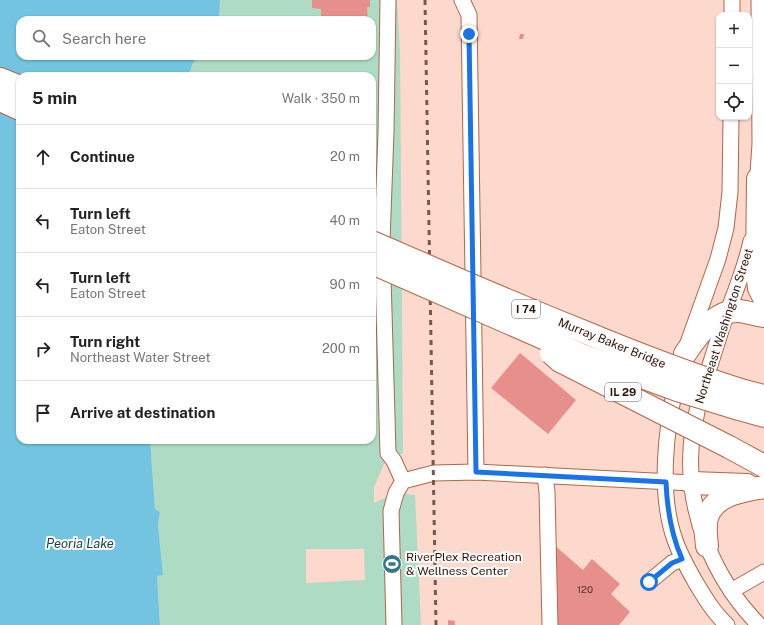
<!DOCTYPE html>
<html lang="en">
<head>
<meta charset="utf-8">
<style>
	:root { --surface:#fff; --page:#f2f2f2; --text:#222; --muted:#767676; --line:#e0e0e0 }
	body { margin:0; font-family:"Public Sans",sans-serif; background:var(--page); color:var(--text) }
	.controls { position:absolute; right:12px; top:12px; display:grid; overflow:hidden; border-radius:8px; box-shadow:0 1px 3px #0004 }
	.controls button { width:36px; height:36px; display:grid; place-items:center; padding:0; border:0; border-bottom:1px solid var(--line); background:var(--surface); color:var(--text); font:20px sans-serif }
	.stop { position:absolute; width:12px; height:12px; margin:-9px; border:3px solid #1a73e8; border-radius:50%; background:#fff }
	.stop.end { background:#1a73e8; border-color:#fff; box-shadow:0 1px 4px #0008 }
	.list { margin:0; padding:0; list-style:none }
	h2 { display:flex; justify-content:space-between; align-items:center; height:52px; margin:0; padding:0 16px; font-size:17px }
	h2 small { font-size:13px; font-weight:400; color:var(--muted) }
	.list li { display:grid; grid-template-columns:26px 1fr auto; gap:12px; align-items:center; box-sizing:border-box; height:64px; padding:0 16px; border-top:1px solid var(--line) }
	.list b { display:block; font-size:15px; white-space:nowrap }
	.list p { margin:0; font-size:13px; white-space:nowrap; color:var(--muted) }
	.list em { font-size:13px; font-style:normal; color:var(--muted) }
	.icon { flex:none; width:22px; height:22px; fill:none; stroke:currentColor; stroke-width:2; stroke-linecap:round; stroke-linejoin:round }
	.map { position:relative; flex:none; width:764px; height:625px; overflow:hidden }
	.search { position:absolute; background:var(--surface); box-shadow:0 1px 3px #0004; left:16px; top:16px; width:360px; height:44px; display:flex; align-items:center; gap:10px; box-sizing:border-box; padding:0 14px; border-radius:12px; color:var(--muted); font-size:15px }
	.panel { position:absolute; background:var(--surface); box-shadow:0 1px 3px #0004; left:16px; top:72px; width:360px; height:372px; border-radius:12px }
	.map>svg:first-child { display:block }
</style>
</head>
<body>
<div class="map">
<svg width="764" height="625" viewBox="0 0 764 625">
	<rect width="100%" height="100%" fill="#fcd9cc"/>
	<!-- green -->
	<path fill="#addbc3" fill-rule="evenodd" d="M220 0H397L400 51 403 453 384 464 374 487V503L396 493 415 495 421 625H160L157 576 163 575 158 525 160 513 155 509 150 440H372V76H188L193 63 200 56 219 59V56H372V20H219ZM306 549H364L365 580 306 583Z"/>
	<!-- water -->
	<polygon fill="#72c4e0" points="0,0 220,0 219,20 20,20 20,56 200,56 193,63 188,76 20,76 20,440 150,440 155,509 160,512 158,525 163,575 157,576 160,625 0,625"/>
	<!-- building -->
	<g fill="#e78f8c">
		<polygon points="312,0 370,0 370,7 367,7 368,20 321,20 321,9 312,8"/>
		<polygon points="520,34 524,34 523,39 519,39"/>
		<polygon points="520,353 576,400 548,434 491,388"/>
		<polygon points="554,545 583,570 592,559 620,584 611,594 630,612 619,625 555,625"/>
		<polygon points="448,620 455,621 455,625 448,625"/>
	</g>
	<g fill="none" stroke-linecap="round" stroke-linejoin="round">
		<defs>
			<g id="minor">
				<polyline points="388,0 386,132 382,241 388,453 394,461 403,481"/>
				<polyline points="462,0 469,15 476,472"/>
				<polyline points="732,15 732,0"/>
				<polyline points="757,188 760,144 759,0"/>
				<path d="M751 241C745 270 733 297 723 324 714 353 704 382 697 411 695 424 691 437 691 450 687 514 714 579 759 625"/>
				<polyline points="689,340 718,259 726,228 730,192 731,117"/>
				<path d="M677 380C666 427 658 493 675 540 680 555 688 569 696 583 705 598 714 613 727 625"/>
				<polyline points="545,475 547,492 550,625"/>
				<polyline points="649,582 672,563 682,559"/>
				<polyline points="731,591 764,572"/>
				<polyline points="394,625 391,511 396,493 403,481 434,473 476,472 692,483"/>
			</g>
			<g id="highway">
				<polyline points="0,79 20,87"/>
				<polyline points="0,100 20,109"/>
				<polyline points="758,179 757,272 759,288 764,298"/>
				<path d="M685 354C696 337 716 309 739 311 748 312 756 315 764 316"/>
				<polyline points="744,391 764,396"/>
				<polyline points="739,409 764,416"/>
				<polyline points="729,447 764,466"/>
				<polyline points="692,483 747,485"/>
				<path d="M707 546C706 536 704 524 708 515 716 494 745 490 764 487"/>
			</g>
		</defs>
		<!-- minor casing -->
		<use href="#minor" stroke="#b26647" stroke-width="17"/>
		<!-- highway casing -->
		<use href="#highway" stroke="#b26647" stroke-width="24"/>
		<!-- minor -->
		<use href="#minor" stroke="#fff" stroke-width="15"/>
		<!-- highway -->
		<use href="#highway" stroke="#fff" stroke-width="22"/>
		<!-- rail -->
		<polyline stroke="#78584c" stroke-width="3" stroke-dasharray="5 5" stroke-linecap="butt" points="425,0 436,625"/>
		<defs>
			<g id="highway-bridge">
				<path d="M372 242C442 272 511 303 582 331 635 353 689 374 744 391"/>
				<polyline points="372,263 582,355 677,390 739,409"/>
				<polyline points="551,353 560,361 729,447"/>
			</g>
		</defs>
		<!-- highway-bridge casing -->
		<use href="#highway-bridge" stroke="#b26647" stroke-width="24" stroke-linecap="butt"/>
		<!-- highway-bridge -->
		<use href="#highway-bridge" stroke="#fff" stroke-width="22"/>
	</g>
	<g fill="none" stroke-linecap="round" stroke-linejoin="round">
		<!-- route -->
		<path stroke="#1a73e8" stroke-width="5" d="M469 34 476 472 666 482C667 509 671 534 682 559L672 563 649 582"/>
	</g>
	<!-- icons -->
	<defs>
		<symbol id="stadium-disc" viewBox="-11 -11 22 22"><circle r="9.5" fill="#37768a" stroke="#fff"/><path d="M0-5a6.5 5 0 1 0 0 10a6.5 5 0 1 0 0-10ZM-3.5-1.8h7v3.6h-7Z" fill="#fff"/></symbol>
	</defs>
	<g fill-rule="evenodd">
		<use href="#stadium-disc" x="381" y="553" width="22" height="22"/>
	</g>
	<g text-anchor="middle" stroke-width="4" stroke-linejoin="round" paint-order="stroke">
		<!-- number labels -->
		<g font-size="10" fill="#5e3228">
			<text x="585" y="593">120</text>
		</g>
		<!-- shield labels -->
		<g fill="#fff" stroke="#6f5a51" stroke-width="1">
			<rect x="512" y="300" width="28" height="18" rx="3"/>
			<rect x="605" y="383" width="36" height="18" rx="3"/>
		</g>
		<g font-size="11" font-weight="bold" fill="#311307">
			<text x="526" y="313">I 74</text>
			<text x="623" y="396">IL 29</text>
		</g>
		<!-- street labels -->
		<g font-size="12" fill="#311307" stroke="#fff">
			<text transform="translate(724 326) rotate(-72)" y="4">Northeast Washington Street</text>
			<text transform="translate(612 343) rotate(22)" y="4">Murray Baker Bridge</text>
		</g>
		<!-- poi labels -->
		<g font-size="12" fill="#311307" stroke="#fff" text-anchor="start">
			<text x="406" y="561">RiverPlex Recreation<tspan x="406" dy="14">&amp; Wellness Center</tspan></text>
		</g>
		<!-- water labels -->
		<g font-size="13" font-style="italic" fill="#1b414d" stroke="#fff">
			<text x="80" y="548">Peoria Lake</text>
		</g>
	</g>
</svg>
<div class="controls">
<button>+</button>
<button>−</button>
<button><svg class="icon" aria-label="locate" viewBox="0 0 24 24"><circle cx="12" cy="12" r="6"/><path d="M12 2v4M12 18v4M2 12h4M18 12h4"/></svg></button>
</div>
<div class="stop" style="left:649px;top:582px"></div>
<div class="stop end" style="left:469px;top:34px"></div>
<div class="search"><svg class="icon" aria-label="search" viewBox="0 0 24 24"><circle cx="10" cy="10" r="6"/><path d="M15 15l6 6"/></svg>Search here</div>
<section class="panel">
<h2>5 min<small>Walk · 350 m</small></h2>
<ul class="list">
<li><svg class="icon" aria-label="ahead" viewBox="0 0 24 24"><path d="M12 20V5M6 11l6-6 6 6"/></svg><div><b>Continue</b></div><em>20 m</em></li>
<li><svg class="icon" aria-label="left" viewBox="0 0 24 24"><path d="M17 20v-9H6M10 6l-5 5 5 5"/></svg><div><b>Turn left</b><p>Eaton Street</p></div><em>40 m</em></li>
<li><svg class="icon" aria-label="left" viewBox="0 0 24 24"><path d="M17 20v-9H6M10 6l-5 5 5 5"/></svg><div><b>Turn left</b><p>Eaton Street</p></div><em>90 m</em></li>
<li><svg class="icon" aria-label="right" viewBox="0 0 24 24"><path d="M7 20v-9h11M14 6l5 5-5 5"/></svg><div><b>Turn right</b><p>Northeast Water Street</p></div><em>200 m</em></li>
<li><svg class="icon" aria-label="arrive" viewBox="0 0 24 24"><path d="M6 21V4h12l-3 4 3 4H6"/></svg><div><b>Arrive at destination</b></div></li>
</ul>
</section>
</div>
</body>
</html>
